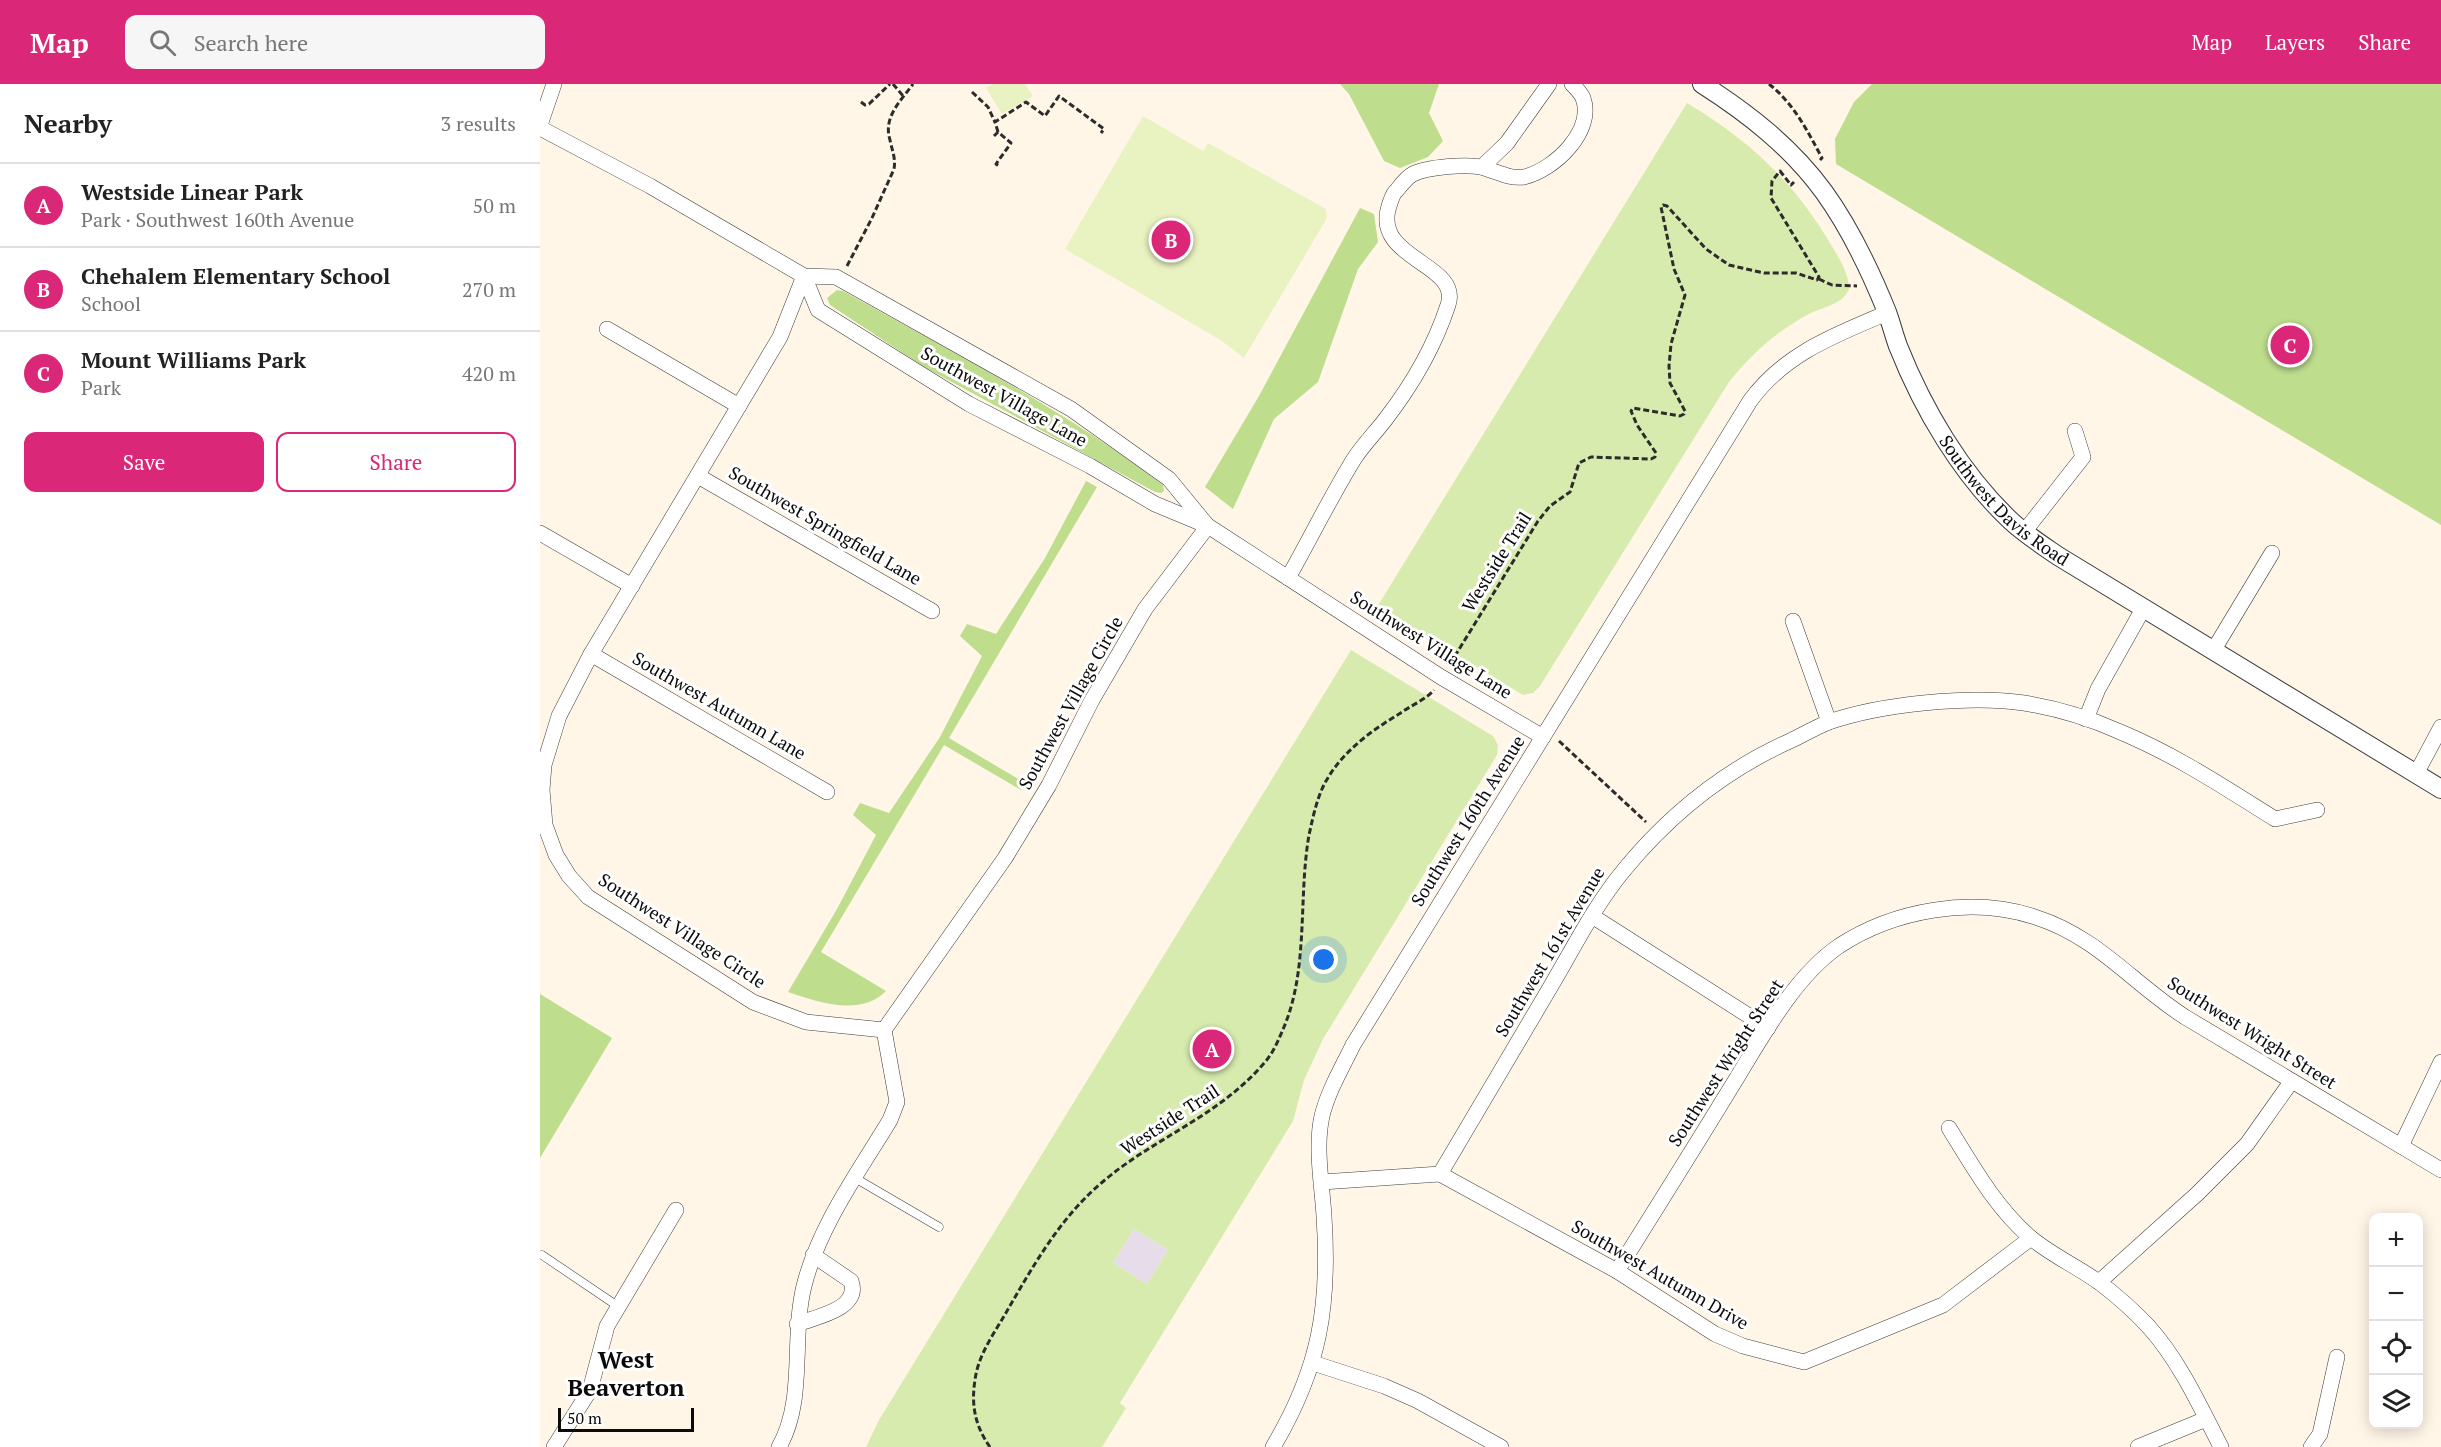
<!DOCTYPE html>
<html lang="en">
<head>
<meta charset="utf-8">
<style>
	:root { --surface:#fff; --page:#f6f6f6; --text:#222; --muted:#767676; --line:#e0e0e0; --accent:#db2777 }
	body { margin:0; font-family:"PT Serif",serif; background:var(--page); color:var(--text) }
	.controls { position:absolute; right:18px; bottom:18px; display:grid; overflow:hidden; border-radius:12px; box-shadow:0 3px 15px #0003 }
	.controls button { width:54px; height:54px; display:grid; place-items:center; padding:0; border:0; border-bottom:2px solid var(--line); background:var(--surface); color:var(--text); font:30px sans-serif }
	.scale { position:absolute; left:18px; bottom:15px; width:136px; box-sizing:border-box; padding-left:6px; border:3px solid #0a0a0a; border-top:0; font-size:16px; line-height:21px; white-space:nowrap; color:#0a0a0a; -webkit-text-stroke:4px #fff; paint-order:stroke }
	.you { position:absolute; left:784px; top:876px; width:21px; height:21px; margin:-15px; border:4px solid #fff; border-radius:50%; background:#1a73e8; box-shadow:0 0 0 9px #1a73e833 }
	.badge { display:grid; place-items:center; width:39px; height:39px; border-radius:50%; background:var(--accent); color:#fff; font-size:20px; font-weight:700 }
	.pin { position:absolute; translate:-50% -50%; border:3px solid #fff; box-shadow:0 2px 6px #0006 }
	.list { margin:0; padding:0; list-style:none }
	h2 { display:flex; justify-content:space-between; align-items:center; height:78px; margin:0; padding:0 24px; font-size:26px }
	h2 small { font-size:20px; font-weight:400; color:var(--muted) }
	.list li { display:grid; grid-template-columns:39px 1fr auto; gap:18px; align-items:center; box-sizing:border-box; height:84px; padding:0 24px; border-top:2px solid var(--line) }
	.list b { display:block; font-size:22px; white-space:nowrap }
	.list p { margin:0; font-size:20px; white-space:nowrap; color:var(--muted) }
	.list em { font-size:20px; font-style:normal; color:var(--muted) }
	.actions { display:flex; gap:12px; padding:18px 24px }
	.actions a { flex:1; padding:14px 0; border:2px solid var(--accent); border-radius:12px; text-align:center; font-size:21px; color:var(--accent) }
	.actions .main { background:var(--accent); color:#fff }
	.icon { flex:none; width:33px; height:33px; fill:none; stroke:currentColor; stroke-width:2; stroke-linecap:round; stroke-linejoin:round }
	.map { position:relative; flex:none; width:1901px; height:1363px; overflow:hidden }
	header { display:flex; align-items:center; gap:36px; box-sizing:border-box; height:84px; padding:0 30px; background:var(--accent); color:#fff }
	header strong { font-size:28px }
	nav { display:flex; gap:33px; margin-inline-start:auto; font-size:21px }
	.search { width:420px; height:54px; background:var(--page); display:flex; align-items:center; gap:15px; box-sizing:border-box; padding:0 21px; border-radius:12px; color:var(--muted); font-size:22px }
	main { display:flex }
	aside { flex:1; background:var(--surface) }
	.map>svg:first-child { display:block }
</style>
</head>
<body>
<header>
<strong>Map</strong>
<div class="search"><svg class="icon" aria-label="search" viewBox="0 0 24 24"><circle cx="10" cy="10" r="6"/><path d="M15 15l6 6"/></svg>Search here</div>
<nav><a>Map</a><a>Layers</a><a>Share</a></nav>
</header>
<main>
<aside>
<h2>Nearby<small>3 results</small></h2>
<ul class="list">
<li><span class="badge">A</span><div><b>Westside Linear Park</b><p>Park · Southwest 160th Avenue</p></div><em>50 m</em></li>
<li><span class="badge">B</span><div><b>Chehalem Elementary School</b><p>School</p></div><em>270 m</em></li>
<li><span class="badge">C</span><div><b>Mount Williams Park</b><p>Park</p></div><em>420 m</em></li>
</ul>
<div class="actions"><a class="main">Save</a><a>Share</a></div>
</aside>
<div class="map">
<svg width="1901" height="1363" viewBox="0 0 1901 1363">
	<rect width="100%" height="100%" fill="#fff6e7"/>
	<!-- industrial -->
	<polygon fill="#e7dcea" points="594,1145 628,1166 607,1200 573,1179"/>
	<!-- green -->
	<g fill="#d8ebae" fill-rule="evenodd">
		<path d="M1147 19C1209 56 1253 97 1290 159 1298 172 1309 189 1309 205 1303 221 1281 223 1267 231 1236 248 1211 270 1189 298L1000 602 993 609 983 611 837 523Z"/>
		<path d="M811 566 953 652 958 661 957 671 783 955 764 996 753 1037 580 1319 586 1324 562 1363H326L339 1336ZM594 1145 628 1166 607 1200 573 1179Z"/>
	</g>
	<!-- forest -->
	<g fill="#bedd8d">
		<polygon points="800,0 899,0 889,29 903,57 888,73 860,84 844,77 809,10"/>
		<polygon points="1332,0 1901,0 1901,441 1296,80 1295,55 1314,18"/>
		<polygon points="820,124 834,130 838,158 818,185 778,298 734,335 693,425 665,403 719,312"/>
		<path d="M297 206 303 207C411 268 524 325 623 401L624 407 621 409 615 408 384 283 290 221 287 214Z"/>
		<path d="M546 397 557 403 409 654 485 699 481 706 404 661 281 868 346 907C321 933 277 918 248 908L297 825 336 751 313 731 320 719 349 729 400 653 442 572 420 552 427 540 456 550 505 474Z"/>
		<polygon points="0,910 72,954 0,1074"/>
	</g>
	<!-- pitch -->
	<g fill="#e9f2c1">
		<polygon points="453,0 485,0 493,12 462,30 446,4"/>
		<polygon points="603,32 663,67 668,59 786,125 787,134 704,274 682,257 525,165"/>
	</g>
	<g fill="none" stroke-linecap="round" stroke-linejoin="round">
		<defs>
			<g id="service">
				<polyline points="315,1094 399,1143"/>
				<polyline points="2,1171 79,1223"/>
			</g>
			<g id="minor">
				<polyline points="0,41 14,0"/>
				<polyline points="0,44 110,102 264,192 296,193 531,325 629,395 666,440"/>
				<polyline points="942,83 967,59 1009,0"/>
				<polyline points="264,192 240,253 51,570 19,632 4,681 2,706 5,741 16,771 29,792 48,813 213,918 266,938 344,946 465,774 509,701 552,616 605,525 668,442"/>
				<polyline points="264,192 278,226 429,320 550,382 615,420 668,442 901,593 1003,653"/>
				<polyline points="67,245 199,322"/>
				<polyline points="158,392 392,527"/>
				<polyline points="1484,448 1543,373 1535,347"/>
				<polyline points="0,449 92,502"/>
				<path d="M748 494C770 455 790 414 814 375 823 361 835 349 845 336 872 301 894 264 908 221 922 179 832 176 849 122 851 117 852 110 857 106 861 101 867 93 873 90 887 83 929 79 944 84 958 88 969 95 984 93 1014 86 1055 47 1043 14 1041 9 1036 4 1032 0"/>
				<polyline points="1253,537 1289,638"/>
				<polyline points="1673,567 1732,469"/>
				<polyline points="51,570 287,708"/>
				<polyline points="1546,635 1558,605 1603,525"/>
				<polyline points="1876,690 1901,643"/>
				<polyline points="1052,832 1228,944"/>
				<path d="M1409 1044C1433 1083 1456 1124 1491 1154 1513 1172 1538 1183 1560 1199 1577 1212 1593 1226 1608 1242 1639 1276 1660 1322 1681 1363"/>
				<polyline points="1861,1062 1901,978"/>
				<path d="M900 1090C937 1027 974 965 1011 902 1034 863 1055 821 1084 786 1130 730 1183 687 1250 657 1263 651 1276 643 1289 638 1341 620 1430 611 1484 619 1515 624 1549 634 1578 647 1634 670 1684 703 1735 735L1777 726"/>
				<polyline points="782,1098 900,1090 1077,1187 1175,1250 1203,1262 1264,1278 1403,1221 1491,1154"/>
				<path d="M1077 1187C1114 1128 1151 1069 1187 1010 1218 961 1251 895 1299 862 1354 826 1432 812 1495 833 1558 853 1592 899 1645 933L1901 1086"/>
				<polyline points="1559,1198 1657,1110 1707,1060 1751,998"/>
				<path d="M257 1240C276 1233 321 1225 311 1197L273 1171"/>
				<polyline points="773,1279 844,1302 878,1317 961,1363"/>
				<polyline points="14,1363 50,1306 67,1242 136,1126"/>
				<path d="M239 1363C266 1316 251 1255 264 1202 279 1142 318 1089 350 1036L357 1018 344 946"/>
				<path d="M733 1363C780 1284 790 1222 784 1132 782 1100 775 1063 782 1032 788 1007 802 984 813 961L1210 317C1244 270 1295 251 1347 229"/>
				<polyline points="1598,1363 1666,1335"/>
				<polyline points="1771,1363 1780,1350 1797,1273"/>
			</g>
			<g id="tertiary">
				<path id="s1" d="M1162 0C1209 30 1251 63 1284 108 1310 144 1330 186 1347 228 1351 239 1354 251 1358 262 1383 325 1421 390 1471 437 1485 450 1502 461 1518 472L1901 705"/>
			</g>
		</defs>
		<!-- service casing -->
		<use href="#service" stroke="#3d3d3d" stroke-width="9"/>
		<!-- minor casing -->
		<use href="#minor" stroke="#3d3d3d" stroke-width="16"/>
		<!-- tertiary casing -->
		<use href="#tertiary" stroke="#3d3d3d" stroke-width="20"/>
		<!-- path -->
		<g stroke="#2c2c2c" stroke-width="3" stroke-dasharray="6 3" stroke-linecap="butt">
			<polyline points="353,0 364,13"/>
			<path d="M1229 0C1254 20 1267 46 1282 74L1280 76"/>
			<polyline points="432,8 448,23 455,38"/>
			<polyline points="321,18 325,21 329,20 350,0"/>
			<polyline points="458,48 455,38 486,18 505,32 519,12 564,45 561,49"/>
			<polyline points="454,52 458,48 471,59 456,80 460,83"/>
			<path d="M307 182 332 134 354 85C356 75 352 66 350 56 343 33 360 18 373 0"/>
			<polyline points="1279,195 1292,201 1317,202"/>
			<polyline points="910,580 998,437 1010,422 1030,408 1039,379 1051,373 1111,375 1115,373 1116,369 1097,341 1091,327 1093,324 1140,332 1144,330 1145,327 1130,299 1129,282 1131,260 1145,211 1134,185 1121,123 1123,121 1127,122 1166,165 1189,181 1224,189 1256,189 1277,196 1279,193 1231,114 1232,97 1240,87 1251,101 1254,98"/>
			<polyline points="1019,657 1106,738"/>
			<path d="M450 1363C435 1342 431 1321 435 1296 438 1271 455 1248 467 1227 493 1182 519 1136 559 1101 612 1054 678 1034 726 977 734 967 739 955 744 943 769 883 758 814 769 751 773 733 777 713 786 697 803 667 831 647 859 630 870 622 885 616 894 606"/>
		</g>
		<!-- service -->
		<use href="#service" stroke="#fff" stroke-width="8"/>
		<!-- minor -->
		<use href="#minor" stroke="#fff" stroke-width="15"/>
		<!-- tertiary -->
		<use href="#tertiary" stroke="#fff" stroke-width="18"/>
	</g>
	<g text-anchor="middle" stroke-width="6" stroke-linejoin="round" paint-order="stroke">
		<!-- street labels -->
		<g font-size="18" fill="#0a0a0a" stroke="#fff">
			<text transform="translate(464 313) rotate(29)" y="6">Southwest Village Lane</text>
			<text dy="6" stroke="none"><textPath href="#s1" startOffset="526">Southwest Davis Road</textPath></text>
			<text transform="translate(285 442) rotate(30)" y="6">Southwest Springfield Lane</text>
			<text transform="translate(957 478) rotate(-58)" y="6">Westside Trail</text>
			<text transform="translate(891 561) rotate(32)" y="6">Southwest Village Lane</text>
			<text transform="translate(531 619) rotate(-61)" y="6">Southwest Village Circle</text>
			<text transform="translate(179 622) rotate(30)" y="6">Southwest Autumn Lane</text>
			<text transform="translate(928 737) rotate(-58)" y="6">Southwest 160th Avenue</text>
			<text transform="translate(142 847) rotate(33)" y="6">Southwest Village Circle</text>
			<text transform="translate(1010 868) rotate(-59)" y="6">Southwest 161st Avenue</text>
			<text transform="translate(1712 949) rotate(32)" y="6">Southwest Wright Street</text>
			<text transform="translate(1186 979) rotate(-57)" y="6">Southwest Wright Street</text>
			<text transform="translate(630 1036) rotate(-33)" y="6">Westside Trail</text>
			<text transform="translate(1120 1191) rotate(30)" y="6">Southwest Autumn Drive</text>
		</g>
		<!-- district labels -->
		<g font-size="24" font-weight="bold" fill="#0a0a0a" stroke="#fff">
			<text x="86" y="1284">West<tspan x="86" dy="28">Beaverton</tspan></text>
		</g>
	</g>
</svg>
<div class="controls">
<button>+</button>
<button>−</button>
<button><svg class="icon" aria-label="locate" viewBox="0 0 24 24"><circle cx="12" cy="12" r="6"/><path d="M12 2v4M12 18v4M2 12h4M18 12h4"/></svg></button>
<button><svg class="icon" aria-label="layers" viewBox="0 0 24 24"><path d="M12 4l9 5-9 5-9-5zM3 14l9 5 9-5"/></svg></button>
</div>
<div class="scale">50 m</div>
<div class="you"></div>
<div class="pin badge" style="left:672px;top:965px">A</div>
<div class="pin badge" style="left:631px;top:156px">B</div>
<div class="pin badge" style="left:1750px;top:261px">C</div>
</div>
</main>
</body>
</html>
